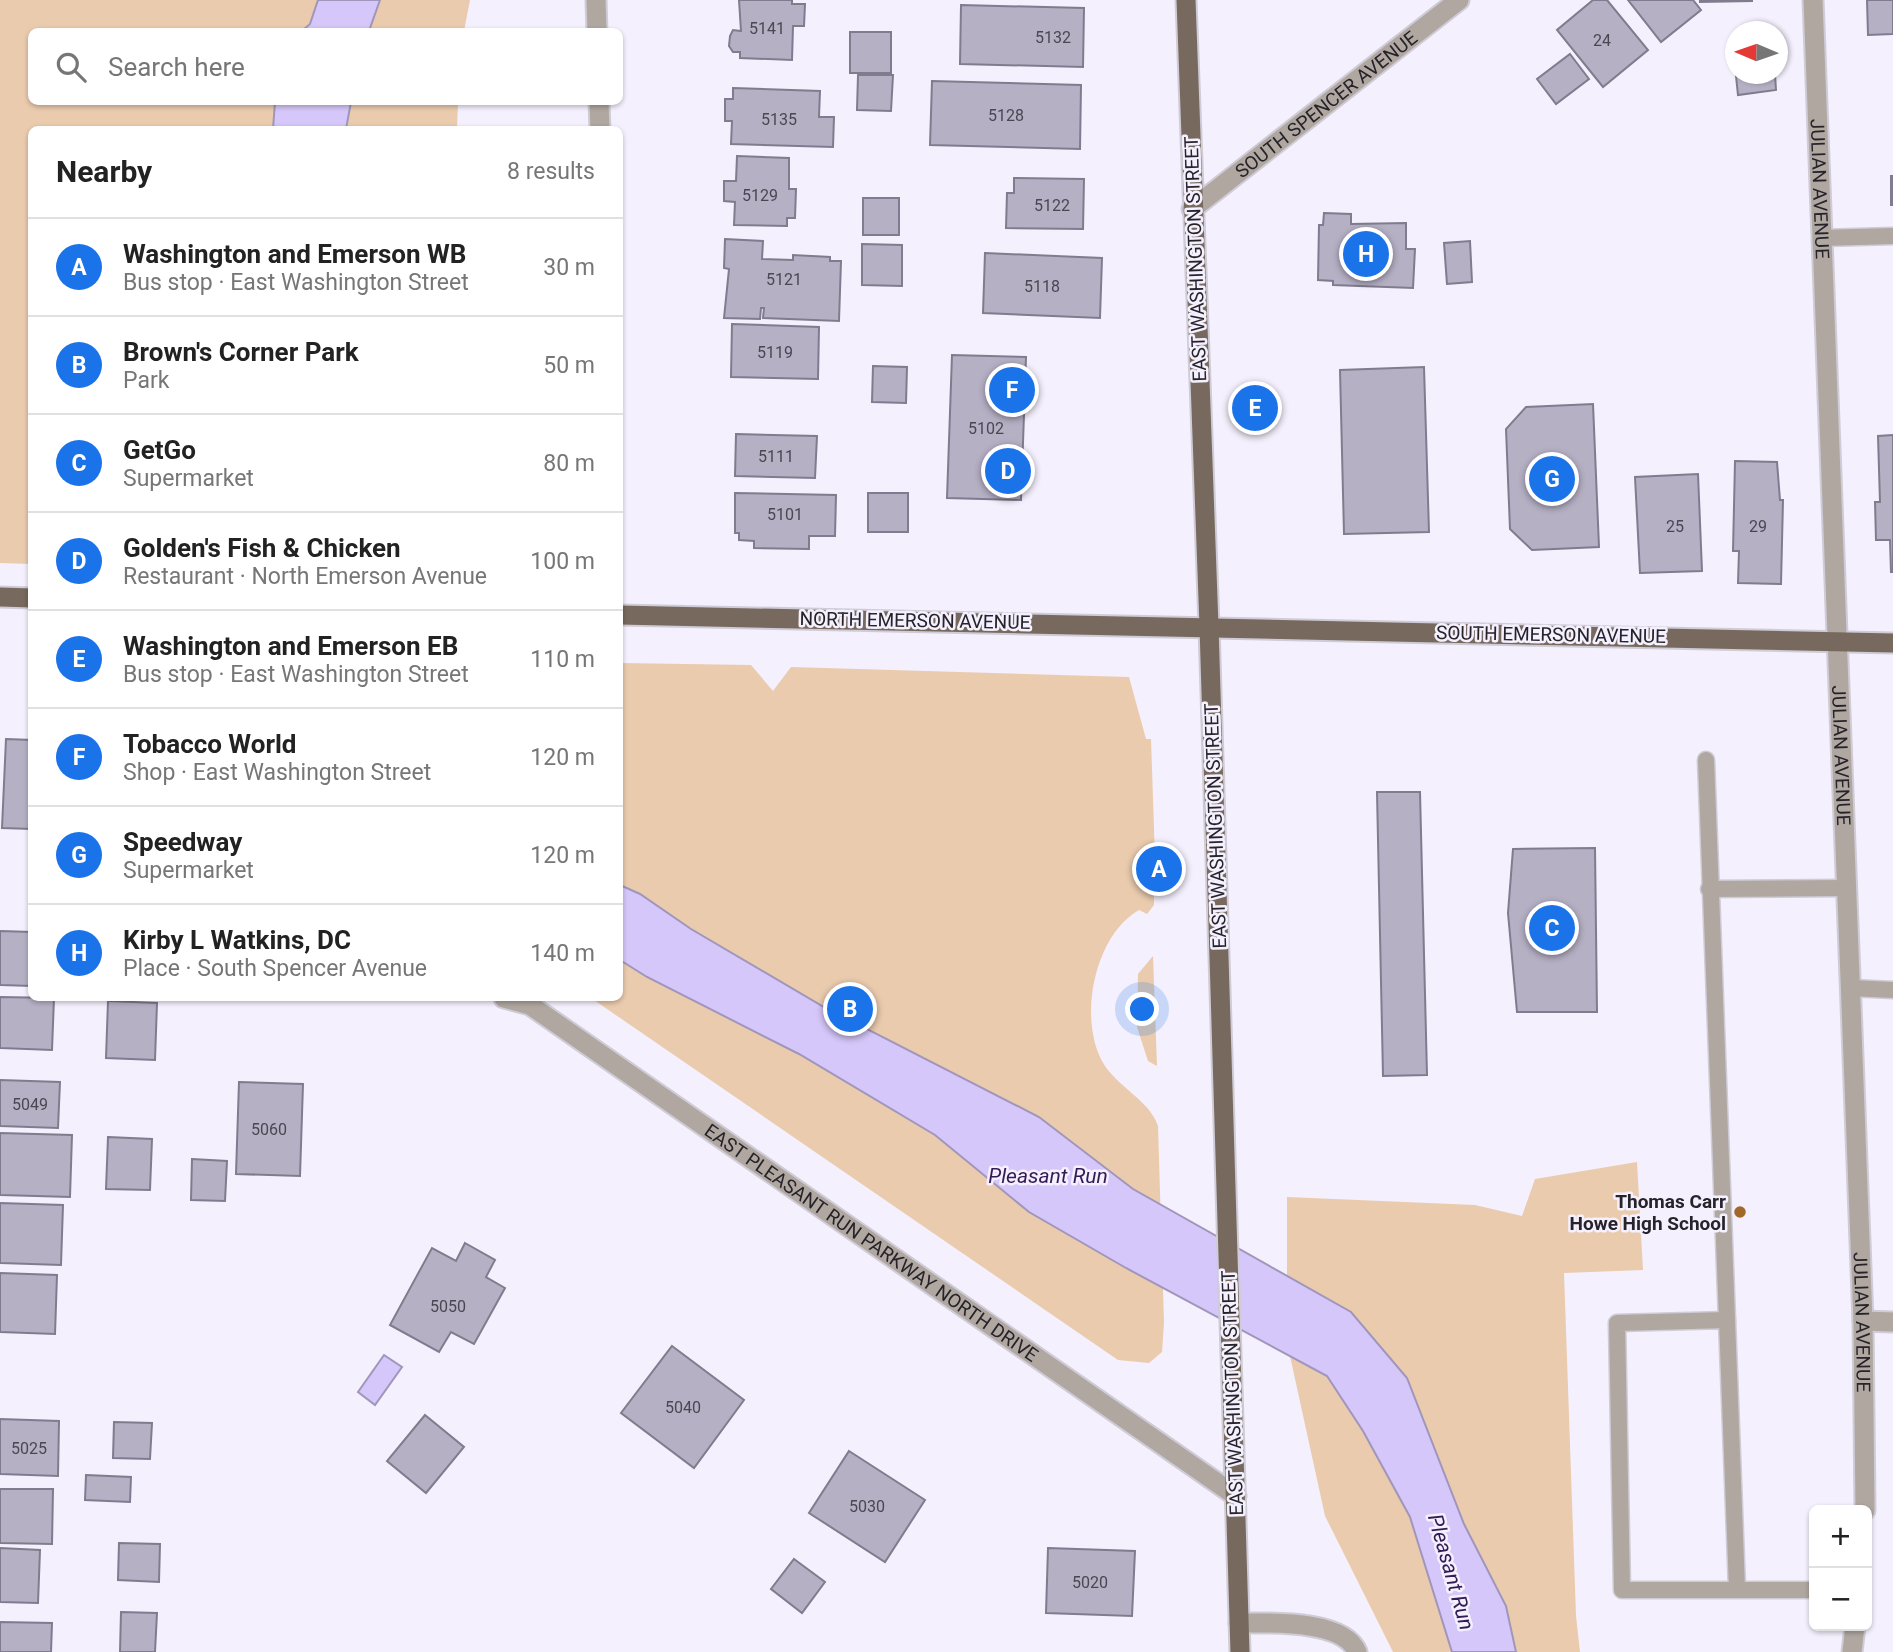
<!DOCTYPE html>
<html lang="en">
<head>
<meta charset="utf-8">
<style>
	:root { --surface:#fff; --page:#f6f6f6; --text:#222; --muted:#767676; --line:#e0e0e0; --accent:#1a73e8 }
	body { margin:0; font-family:Roboto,sans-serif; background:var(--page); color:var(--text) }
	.controls { position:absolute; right:21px; bottom:21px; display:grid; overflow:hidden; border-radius:10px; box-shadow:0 2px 5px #0004 }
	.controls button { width:63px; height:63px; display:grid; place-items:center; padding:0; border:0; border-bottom:2px solid var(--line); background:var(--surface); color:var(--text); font:35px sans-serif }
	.compass { position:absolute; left:1725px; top:21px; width:63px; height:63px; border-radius:50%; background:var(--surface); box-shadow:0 2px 5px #0004; rotate:272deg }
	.you { position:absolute; left:1143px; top:1010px; width:24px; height:24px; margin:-18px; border:5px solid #fff; border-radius:50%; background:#1a73e8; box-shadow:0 0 0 10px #1a73e833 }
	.badge { display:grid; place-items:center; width:46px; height:46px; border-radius:50%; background:var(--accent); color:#fff; font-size:23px; font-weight:700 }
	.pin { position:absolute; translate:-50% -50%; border:4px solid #fff; box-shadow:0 2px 7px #0006 }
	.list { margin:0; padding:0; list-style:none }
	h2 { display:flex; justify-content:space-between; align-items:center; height:91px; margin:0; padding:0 28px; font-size:30px }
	h2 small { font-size:23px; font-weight:400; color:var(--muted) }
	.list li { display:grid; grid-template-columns:46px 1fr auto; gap:21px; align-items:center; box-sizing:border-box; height:98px; padding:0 28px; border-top:2px solid var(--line) }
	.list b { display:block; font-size:26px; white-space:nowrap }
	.list p { margin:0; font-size:23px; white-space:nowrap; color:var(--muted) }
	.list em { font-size:23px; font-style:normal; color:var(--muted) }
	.icon { flex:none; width:38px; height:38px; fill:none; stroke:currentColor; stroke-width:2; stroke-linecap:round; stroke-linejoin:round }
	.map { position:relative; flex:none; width:1893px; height:1652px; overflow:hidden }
	.search { position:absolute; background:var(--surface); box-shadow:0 2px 5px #0004; left:28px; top:28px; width:595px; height:77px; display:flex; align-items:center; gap:18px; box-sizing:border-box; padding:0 24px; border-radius:10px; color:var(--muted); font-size:26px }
	.panel { position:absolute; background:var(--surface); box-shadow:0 2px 5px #0004; left:28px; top:126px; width:595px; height:875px; border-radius:10px }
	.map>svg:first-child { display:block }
</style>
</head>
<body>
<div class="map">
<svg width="1893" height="1652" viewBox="0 0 1893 1652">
	<rect width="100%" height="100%" fill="#f4f0fd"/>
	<!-- green -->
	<g fill="#eacbae">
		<polygon points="0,0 470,0 464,31 32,32 32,102 458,102 457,129 32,130 31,564 0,563"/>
		<path d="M620 663 751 665 773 691 791 667 1129 677 1146 739H1151L1155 858 1144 860V881H1154V905L1147 914 1139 910C1095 935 1078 1016 1102 1061 1116 1087 1149 1099 1158 1126L1164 1323 1162 1352 1149 1363 1118 1360 591 998H620Z"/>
		<polygon points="1153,956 1157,1066 1148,1061 1137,1027 1138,974"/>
		<polygon points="1637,1162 1643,1270 1564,1273 1576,1616 1580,1652 1516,1652 1506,1606 1351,1312 1287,1276 1287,1197 1475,1205 1522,1216 1535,1179"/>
		<polygon points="1290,1356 1327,1376 1363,1431 1410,1517 1452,1652 1393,1652 1325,1516"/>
	</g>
	<!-- water -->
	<g fill="#d5c7f9" stroke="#a096bb" stroke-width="2">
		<polygon points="318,0 380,0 369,31 302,31 310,24"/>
		<polygon points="275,102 351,102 346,129 273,129"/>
		<polygon points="620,885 640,894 691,929 824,1007 1039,1117 1133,1189 1351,1312 1407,1378 1464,1524 1506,1606 1516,1652 1452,1652 1410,1517 1363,1431 1327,1376 1126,1268 1029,1212 935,1135 799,1054 647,977 620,960"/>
		<polygon points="384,1355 402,1367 375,1405 358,1392"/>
	</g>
	<!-- building -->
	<g fill="#b6b0c5" stroke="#807b8e" stroke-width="2">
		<polygon points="739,0 792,0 792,4 805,4 804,26 793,26 792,60 740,58 740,52 733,52 729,46 730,36 733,30 741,31"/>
		<polygon points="1593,0 1607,0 1648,50 1603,87 1557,30"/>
		<polygon points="1628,0 1693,0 1701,10 1661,42"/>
		<polygon points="1700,0 1752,0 1752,1 1700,2"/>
		<polygon points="1867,0 1893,0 1893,34 1868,35"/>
		<polygon points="961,5 1084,8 1083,67 960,64"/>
		<rect x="850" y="32" width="41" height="41"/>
		<polygon points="1570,54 1589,79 1556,104 1537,79"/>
		<polygon points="1775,74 1776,90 1738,95 1736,76"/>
		<polygon points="858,75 893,75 891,111 857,110"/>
		<polygon points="932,81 1081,85 1080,149 930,145"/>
		<polygon points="733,88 820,91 819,117 834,117 833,147 731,144 732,121 725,121 725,99 733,99"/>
		<polygon points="737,156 789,158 789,189 796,189 795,218 787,218 787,226 734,225 735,202 724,201 724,181 736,181"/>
		<rect x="1891" y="176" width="2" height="29"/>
		<polygon points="1014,178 1084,179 1083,229 1006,228 1007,193 1014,193"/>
		<rect x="863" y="198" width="36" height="37"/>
		<polygon points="1324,213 1351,214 1351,224 1406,223 1406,249 1415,249 1413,288 1333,285 1333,281 1318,280 1319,225 1323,225"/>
		<polygon points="725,239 763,241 762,259 793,260 793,255 830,257 830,261 841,261 839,321 763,318 764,308 761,308 760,319 724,318 729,269 724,268"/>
		<polygon points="1470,241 1472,282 1447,284 1444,243"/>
		<polygon points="862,244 902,245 902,286 862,285"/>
		<polygon points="985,253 1102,258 1100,318 983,313"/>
		<polygon points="732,324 819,327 818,379 731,377"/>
		<polygon points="952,355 1026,357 1021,500 947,498"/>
		<polygon points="873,366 907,367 906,403 872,402"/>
		<polygon points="1424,367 1429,532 1344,534 1340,370"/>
		<polygon points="1593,404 1599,547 1532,550 1510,529 1506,429 1526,407"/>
		<polygon points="736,434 817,436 815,478 735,476"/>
		<polygon points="1893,435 1893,572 1891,572 1890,540 1876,540 1875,502 1880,502 1878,436"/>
		<polygon points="1735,461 1777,462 1780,500 1783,500 1781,584 1738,583 1739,551 1733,551"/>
		<polygon points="1698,474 1702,571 1640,573 1635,477"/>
		<polygon points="735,493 836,495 835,536 809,536 809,549 754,548 754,541 739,540 739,533 735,533"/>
		<rect x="868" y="493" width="40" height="39"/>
		<polygon points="6,739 32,740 32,829 2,828"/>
		<polygon points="1377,792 1420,792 1427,1075 1383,1076"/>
		<polygon points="1595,848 1597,1012 1517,1012 1508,913 1513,849"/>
		<polygon points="0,931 32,932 32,986 0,985"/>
		<polygon points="0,997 54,998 52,1050 0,1048"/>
		<polygon points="108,1001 157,1003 155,1060 106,1058"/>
		<polygon points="0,1080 60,1082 58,1128 0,1126"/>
		<polygon points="239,1082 303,1084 300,1176 236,1174"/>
		<polygon points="0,1133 72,1135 70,1197 0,1195"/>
		<polygon points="108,1137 152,1139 150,1190 106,1189"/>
		<polygon points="192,1159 227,1161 225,1201 191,1200"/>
		<polygon points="0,1203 63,1205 61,1265 0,1263"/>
		<polygon points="465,1243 495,1260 486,1277 505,1288 474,1344 451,1332 439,1352 390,1325 432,1248 456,1261"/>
		<polygon points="0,1273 57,1275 55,1334 0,1332"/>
		<polygon points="672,1346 744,1400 694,1468 621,1413"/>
		<polygon points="425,1415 464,1447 426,1493 387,1461"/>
		<polygon points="0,1419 59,1421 58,1476 0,1474"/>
		<polygon points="114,1422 152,1423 150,1459 113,1458"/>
		<polygon points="849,1451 925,1500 885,1562 809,1513"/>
		<polygon points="86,1475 131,1477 130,1502 85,1500"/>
		<polygon points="0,1489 53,1489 52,1544 0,1543"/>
		<polygon points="119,1543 160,1544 159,1582 118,1580"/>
		<polygon points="0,1548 40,1550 38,1603 0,1602"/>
		<polygon points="1048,1548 1135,1551 1132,1616 1046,1613"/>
		<polygon points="794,1559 825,1582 802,1613 771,1589"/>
		<polygon points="121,1612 157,1613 155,1652 120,1652"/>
		<polygon points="0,1622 52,1623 51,1652 0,1652"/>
	</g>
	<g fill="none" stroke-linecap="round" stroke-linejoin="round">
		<defs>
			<g id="service">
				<polyline points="1821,238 1893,236"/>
				<polyline points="1706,760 1727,1320"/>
				<polyline points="1709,889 1847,888"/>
				<polyline points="1851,988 1893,990"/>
				<polyline points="1737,1589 1727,1320 1617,1323 1622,1590 1814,1590"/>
			</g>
			<g id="minor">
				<polyline points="596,0 597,32"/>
				<path id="s1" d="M1813 0 1863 1321 1865 1510"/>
				<polyline points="599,102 600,130"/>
				<path id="s2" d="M1192 209 1459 0"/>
				<polyline points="1863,1321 1893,1322"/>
				<polyline points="1852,1652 1855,1626"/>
			</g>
			<g id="tertiary">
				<path id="s3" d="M504 998 530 1005 1236 1496"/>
				<path d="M1239 1623C1268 1623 1344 1619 1357 1652"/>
			</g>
			<g id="primary">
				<polyline points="1186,0 1209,626 1240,1652"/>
				<polyline points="0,597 32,598"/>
				<polyline points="620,615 1893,643"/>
			</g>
		</defs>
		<!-- service casing -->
		<use href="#service" stroke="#cfcbd7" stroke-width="19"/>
		<!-- minor casing -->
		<use href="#minor" stroke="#cfcbd7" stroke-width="23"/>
		<!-- tertiary casing -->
		<use href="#tertiary" stroke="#cfcbd7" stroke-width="23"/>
		<!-- primary casing -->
		<use href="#primary" stroke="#cfcbd7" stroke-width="23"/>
		<!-- service -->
		<use href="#service" stroke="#afa7a0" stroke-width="16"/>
		<!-- minor -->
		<use href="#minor" stroke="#afa7a0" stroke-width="19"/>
		<!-- tertiary -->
		<use href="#tertiary" stroke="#afa7a0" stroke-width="19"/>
		<!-- primary -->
		<use href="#primary" stroke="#77695d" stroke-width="19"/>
	</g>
	<!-- markers -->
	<circle fill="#a26827" stroke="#f4f0fd" stroke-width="2.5" cx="1740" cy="1212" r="7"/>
	<g text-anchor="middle" stroke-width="5" stroke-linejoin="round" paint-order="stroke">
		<!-- number labels -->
		<g font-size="16" fill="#4a4652">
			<text x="767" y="34">5141</text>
			<text x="1053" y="43">5132</text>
			<text x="1602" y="46">24</text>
			<text x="1006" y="121">5128</text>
			<text x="779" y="125">5135</text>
			<text x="760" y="201">5129</text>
			<text x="1052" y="211">5122</text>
			<text x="784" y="285">5121</text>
			<text x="1042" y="292">5118</text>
			<text x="775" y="358">5119</text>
			<text x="986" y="434">5102</text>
			<text x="776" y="462">5111</text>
			<text x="785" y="520">5101</text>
			<text x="1675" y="532">25</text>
			<text x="1758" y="532">29</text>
			<text x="30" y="1110">5049</text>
			<text x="269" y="1135">5060</text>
			<text x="448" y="1312">5050</text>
			<text x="683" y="1413">5040</text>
			<text x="29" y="1454">5025</text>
			<text x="867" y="1512">5030</text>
			<text x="1090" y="1588">5020</text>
		</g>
		<!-- street labels -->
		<g font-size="19" fill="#26232b" stroke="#f4f0fd">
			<text dy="7" stroke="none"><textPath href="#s2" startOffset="170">SOUTH SPENCER AVENUE</textPath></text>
			<text dy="7" stroke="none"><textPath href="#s1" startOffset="189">JULIAN AVENUE</textPath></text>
			<text transform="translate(1195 259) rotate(-92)" y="7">EAST WASHINGTON STREET</text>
			<text transform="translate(915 620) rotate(1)" y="7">NORTH EMERSON AVENUE</text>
			<text transform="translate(1551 634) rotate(1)" y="7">SOUTH EMERSON AVENUE</text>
			<text dy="7" stroke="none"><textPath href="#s1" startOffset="756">JULIAN AVENUE</textPath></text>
			<text transform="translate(1215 826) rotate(-92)" y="7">EAST WASHINGTON STREET</text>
			<text dy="7" stroke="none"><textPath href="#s3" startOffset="443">EAST PLEASANT RUN PARKWAY NORTH DRIVE</textPath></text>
			<text dy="7" stroke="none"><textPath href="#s1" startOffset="1323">JULIAN AVENUE</textPath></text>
			<text transform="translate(1232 1393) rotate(-92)" y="7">EAST WASHINGTON STREET</text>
		</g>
		<!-- poi labels -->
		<g font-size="19" font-weight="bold" fill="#26232b" stroke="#f4f0fd" text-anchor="end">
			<text x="1726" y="1208">Thomas Carr<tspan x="1726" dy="22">Howe High School</tspan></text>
		</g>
		<!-- water labels -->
		<g font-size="21" font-style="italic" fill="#331c56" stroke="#f4f0fd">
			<text x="1048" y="1183">Pleasant Run</text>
			<text transform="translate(1451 1572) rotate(74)" y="7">Pleasant Run</text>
		</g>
	</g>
</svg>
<div class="controls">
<button>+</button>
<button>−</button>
</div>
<svg class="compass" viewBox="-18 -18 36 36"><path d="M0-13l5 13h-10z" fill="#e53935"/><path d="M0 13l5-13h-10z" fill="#767676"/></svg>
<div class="you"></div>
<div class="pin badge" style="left:1159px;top:869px">A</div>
<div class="pin badge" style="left:850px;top:1009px">B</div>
<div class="pin badge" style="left:1552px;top:928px">C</div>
<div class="pin badge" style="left:1008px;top:471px">D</div>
<div class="pin badge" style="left:1255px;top:408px">E</div>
<div class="pin badge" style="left:1012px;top:390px">F</div>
<div class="pin badge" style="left:1552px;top:479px">G</div>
<div class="pin badge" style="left:1366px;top:254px">H</div>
<div class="search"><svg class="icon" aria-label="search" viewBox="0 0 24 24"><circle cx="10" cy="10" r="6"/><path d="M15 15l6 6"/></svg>Search here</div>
<section class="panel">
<h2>Nearby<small>8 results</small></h2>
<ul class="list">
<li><span class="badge">A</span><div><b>Washington and Emerson WB</b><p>Bus stop · East Washington Street</p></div><em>30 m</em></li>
<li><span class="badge">B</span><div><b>Brown's Corner Park</b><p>Park</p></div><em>50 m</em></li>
<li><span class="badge">C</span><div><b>GetGo</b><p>Supermarket</p></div><em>80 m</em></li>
<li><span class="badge">D</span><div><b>Golden's Fish &amp; Chicken</b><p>Restaurant · North Emerson Avenue</p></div><em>100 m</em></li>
<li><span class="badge">E</span><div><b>Washington and Emerson EB</b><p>Bus stop · East Washington Street</p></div><em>110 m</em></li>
<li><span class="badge">F</span><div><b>Tobacco World</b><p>Shop · East Washington Street</p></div><em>120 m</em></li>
<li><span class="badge">G</span><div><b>Speedway</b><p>Supermarket</p></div><em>120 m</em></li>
<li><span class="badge">H</span><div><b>Kirby L Watkins, DC</b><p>Place · South Spencer Avenue</p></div><em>140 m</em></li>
</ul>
</section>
</div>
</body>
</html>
